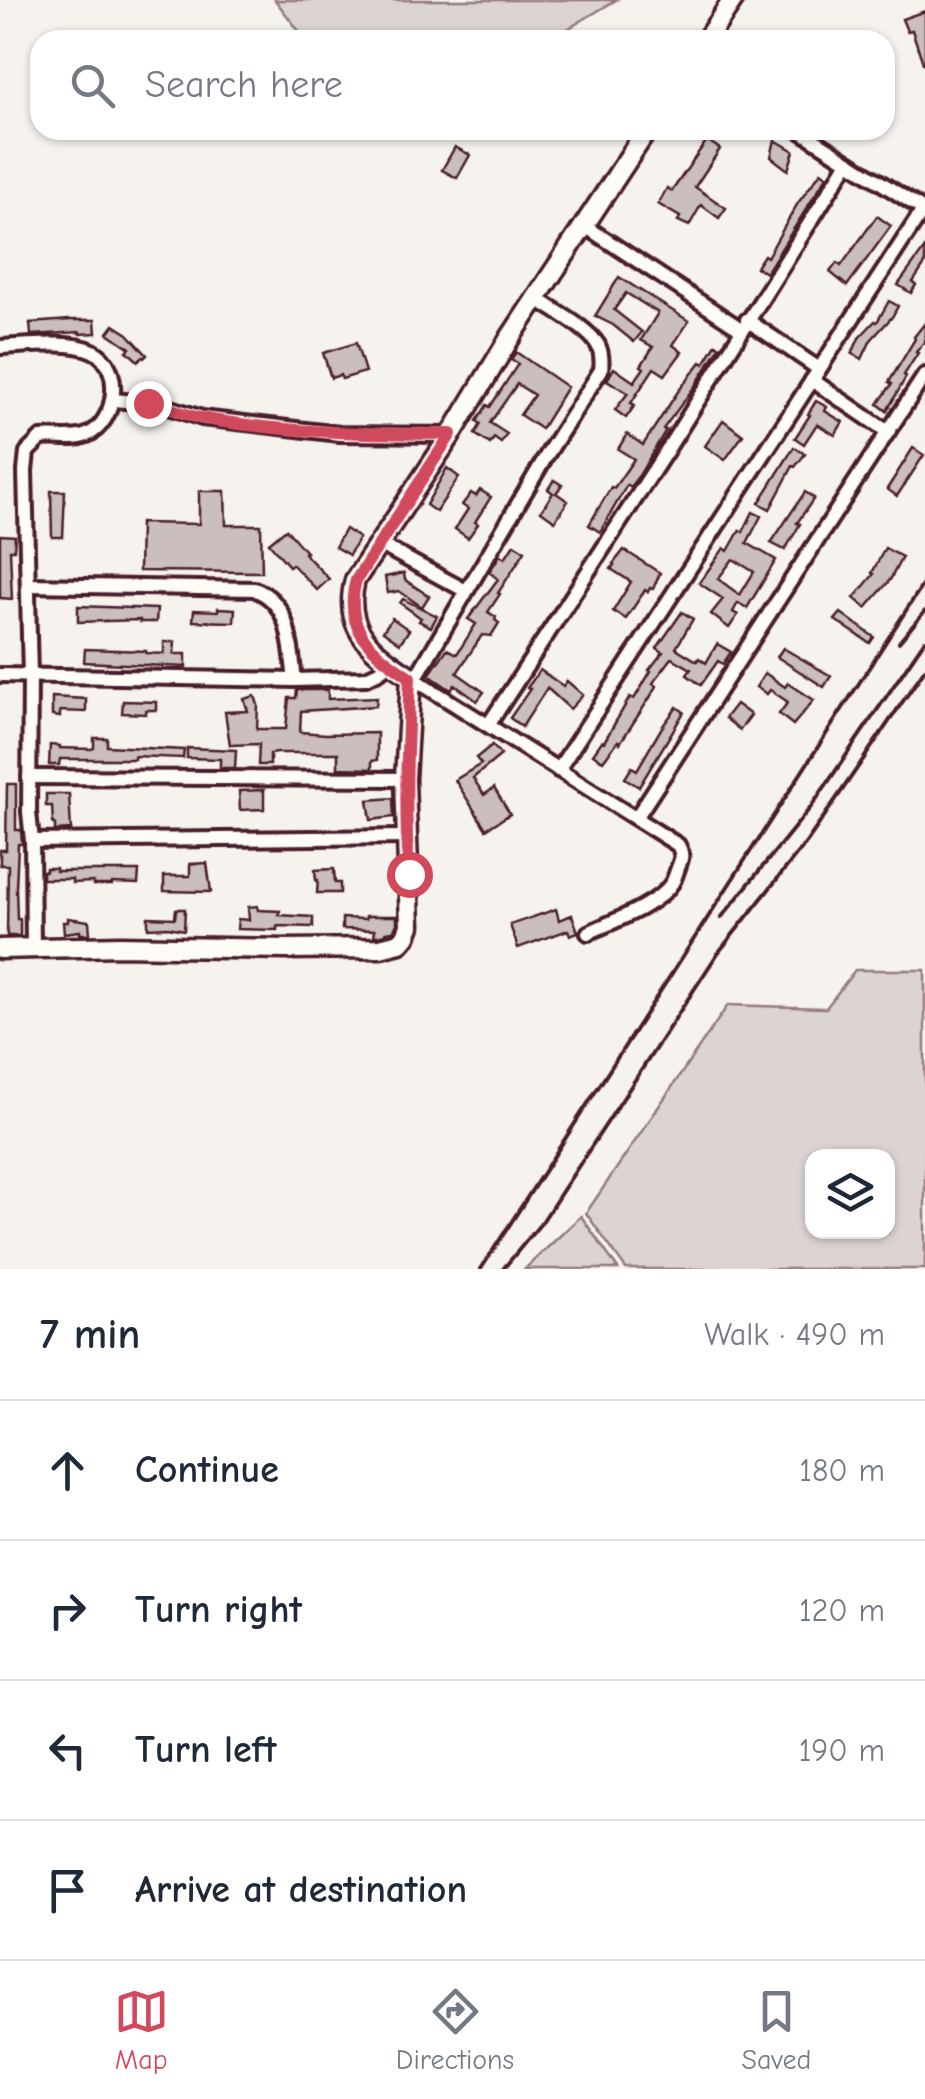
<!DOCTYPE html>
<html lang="en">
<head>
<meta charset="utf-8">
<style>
	:root { --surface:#fff; --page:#f2f2f3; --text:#1f2937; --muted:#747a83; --line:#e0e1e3; --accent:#d1495b }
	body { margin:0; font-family:"Comic Neue",sans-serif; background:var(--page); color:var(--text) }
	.controls { position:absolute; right:30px; bottom:30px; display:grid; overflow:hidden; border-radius:20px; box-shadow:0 2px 8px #0004 }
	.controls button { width:90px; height:90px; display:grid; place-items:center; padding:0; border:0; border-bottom:2px solid var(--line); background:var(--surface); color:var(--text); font:50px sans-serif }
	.stop { position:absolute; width:30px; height:30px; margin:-22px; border:8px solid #d1495b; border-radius:50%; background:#fff }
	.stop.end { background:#d1495b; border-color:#fff; box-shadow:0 2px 10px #0008 }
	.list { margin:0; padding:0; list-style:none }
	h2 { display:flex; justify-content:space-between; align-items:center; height:130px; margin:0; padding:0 40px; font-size:42px }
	h2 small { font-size:32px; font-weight:400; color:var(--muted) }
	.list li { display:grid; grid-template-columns:65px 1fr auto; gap:30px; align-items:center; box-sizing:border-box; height:140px; padding:0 40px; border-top:2px solid var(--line) }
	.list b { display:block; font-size:38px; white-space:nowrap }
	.list em { font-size:32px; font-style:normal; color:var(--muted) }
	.icon { flex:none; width:55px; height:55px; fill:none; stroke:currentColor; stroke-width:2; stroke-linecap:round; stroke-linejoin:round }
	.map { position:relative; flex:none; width:925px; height:1269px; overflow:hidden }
	.search { position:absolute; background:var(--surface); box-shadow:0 2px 8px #0004; left:30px; right:30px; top:30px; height:110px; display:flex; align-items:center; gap:25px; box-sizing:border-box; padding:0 35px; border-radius:30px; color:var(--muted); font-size:38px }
	.sheet { height:690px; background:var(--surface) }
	nav { display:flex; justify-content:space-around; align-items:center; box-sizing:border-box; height:140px; border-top:2px solid var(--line); background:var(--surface); font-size:28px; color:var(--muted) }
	nav a { display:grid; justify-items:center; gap:5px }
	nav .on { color:var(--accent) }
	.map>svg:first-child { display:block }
</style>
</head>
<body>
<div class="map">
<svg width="925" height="1269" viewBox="0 0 925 1269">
	<rect width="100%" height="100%" fill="#f6f3ef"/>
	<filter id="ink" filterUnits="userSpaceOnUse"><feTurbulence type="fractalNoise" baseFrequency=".01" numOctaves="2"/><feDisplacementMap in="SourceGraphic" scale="20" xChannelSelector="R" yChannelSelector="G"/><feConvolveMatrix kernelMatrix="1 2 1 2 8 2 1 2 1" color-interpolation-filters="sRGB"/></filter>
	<g filter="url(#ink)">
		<!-- green -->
		<g fill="#dcd4d2" stroke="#937a7e" stroke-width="2.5" fill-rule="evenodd">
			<polygon points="275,0 616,0 549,40 306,40"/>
			<path d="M855 970H925V1269H626L586 1213 728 1005 826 1008ZM888 1156V1232H812V1156Z"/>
			<polygon points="581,1216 618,1269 525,1269 529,1265"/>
		</g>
		<!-- building -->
		<g fill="#cbbfbe" stroke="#4a1f2b" stroke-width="2.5" fill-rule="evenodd">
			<polygon points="925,11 925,63 923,63 912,30 907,31 902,19"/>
			<polygon points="707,140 720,149 695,187 726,208 719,218 701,205 689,226 678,221 680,217 658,204 667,188 672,191"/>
			<polygon points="775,140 794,151 788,170 771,157"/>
			<polygon points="455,147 470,155 457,178 442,170"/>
			<polygon points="821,172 827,176 766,273 756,267 764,255 767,257 798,203"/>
			<polygon points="877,216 891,226 847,286 830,272 837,263 841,266"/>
			<polygon points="925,248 925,264 913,282 916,285 911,293 898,285"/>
			<polygon points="619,277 689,321 673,345 682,352 665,375 654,368 631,403 635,405 626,418 615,410 628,393 607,380 614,368 634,382 644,368 641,366 653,347 641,340 658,313 626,293 614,310 642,332 634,342 613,325 595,316"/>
			<polygon points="889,301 898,306 892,317 871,340 862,359 852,354 859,338 875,321 877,322"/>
			<polygon points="70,320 95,320 96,333 80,334 80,332 31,335 30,323"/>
			<polygon points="925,323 925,341 916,352 918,353 904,375 906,377 887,411 878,404 892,384 889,382 915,339 914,337"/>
			<polygon points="114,325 128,334 147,355 144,358 142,357 138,361 127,351 130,348 108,333"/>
			<polygon points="356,343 365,372 342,379 340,375 331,378 323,353"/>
			<polygon points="716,344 720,347 695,386 663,429 666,430 640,474 630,487 627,485 600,532 589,525 611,487 614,488 634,459 618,449 627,434 643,445 677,393 701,362 704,364"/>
			<polygon points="516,352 567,387 541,429 520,415 534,395 517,384 490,423 507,434 501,443 494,438 490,444 475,434 481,424 477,421 487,405 490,407 518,364 511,360"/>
			<polygon points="816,401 827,407 825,411 843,422 835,435 817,424 804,444 795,438 810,415 808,414"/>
			<polygon points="723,420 743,435 725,460 705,446"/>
			<polygon points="794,447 805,454 795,467 793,466 770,509 759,503"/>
			<polygon points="913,448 924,455 897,496 887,489"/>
			<polygon points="447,468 459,477 436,512 426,505"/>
			<polygon points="554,480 562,485 556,493 568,501 555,521 541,511 553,493 548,489"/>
			<polygon points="480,490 491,497 475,522 478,524 468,538 455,529 468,509 462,505 471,493 476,496"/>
			<polygon points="51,491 65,491 63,537 52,537"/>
			<polygon points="199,491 225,491 226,525 261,525 262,572 139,571 140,523 199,524"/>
			<polygon points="805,492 814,498 797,523 800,524 785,550 771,543"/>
			<path d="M753 512 761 516 747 543 776 560 747 608 738 603 733 612 738 615 729 628 711 614 723 599 699 583 724 548 728 551 740 530 743 532ZM733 559 754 572 740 595 718 579Z"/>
			<polygon points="286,529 306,552 304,553 329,579 317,590 292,564 289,566 269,543"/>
			<polygon points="345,529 359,538 349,555 335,547"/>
			<polygon points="0,535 15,536 14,550 10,550 12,599 0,598"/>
			<polygon points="514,544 525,551 498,593 500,594 488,612 496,617 495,620 499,623 491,636 482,635 457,673 484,692 477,701 455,685 451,690 429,675 447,649 457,654 476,624 468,619 498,579 489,572 500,555 505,558"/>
			<polygon points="885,548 902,557 890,580 866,608 854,598 874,574 872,573"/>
			<polygon points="624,550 660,573 653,589 650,588 648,592 645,590 626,619 613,611 631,582 611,569 614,565 613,564"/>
			<polygon points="404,573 405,580 429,596 422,607 399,591 388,593 385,577"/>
			<polygon points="403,599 437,616 431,627 419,621 421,618 400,603"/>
			<polygon points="78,606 157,609 156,622 140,622 140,620 78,622"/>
			<polygon points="218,608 235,609 234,622 193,621 194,610 218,611"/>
			<polygon points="682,612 693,619 676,648 697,661 699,658 706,663 717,644 731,652 723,664 718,661 701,685 687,675 691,669 672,658 653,683 657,686 649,699 620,743 618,741 603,761 593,754 602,741 604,742 630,697 634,699 651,671 649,670 663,652 657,648"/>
			<polygon points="841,613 874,637 870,643 835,620"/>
			<polygon points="392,618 409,630 400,643 383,631"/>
			<polygon points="164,642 175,642 174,654 186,654 186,667 84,662 85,649 146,651 146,653 164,654"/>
			<polygon points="783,648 831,676 824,687 777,657"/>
			<polygon points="540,670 563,686 567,681 583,695 570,709 547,688 522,727 510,718 530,689 527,688"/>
			<polygon points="765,673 785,687 788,683 814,700 793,725 779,714 788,702 770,690 767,694 756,687"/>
			<polygon points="297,690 328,690 328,699 377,697 376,706 301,711 300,732 326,734 377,733 377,760 372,761 372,769 338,768 338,753 276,753 270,754 270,765 258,765 259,744 230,745 225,712 248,711 244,699 255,696 258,705 257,729 286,729 289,698 296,698"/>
			<polygon points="52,697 86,699 86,712 60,711 60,717 52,716"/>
			<polygon points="123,701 156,702 156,710 146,710 146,714 122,713"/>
			<polygon points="736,704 751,715 740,730 725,718"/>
			<polygon points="677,707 684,712 639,787 625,778 632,767 637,770 662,727"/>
			<polygon points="94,738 107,738 107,746 184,750 183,758 134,756 134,759 60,759 59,765 49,765 50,745 60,746 60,748 91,749 94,748"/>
			<polygon points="492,745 501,755 473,778 484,795 494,788 510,814 486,829 455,780 481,764 476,758"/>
			<polygon points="187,748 236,750 235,768 220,768 220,759 187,758"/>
			<polygon points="7,784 16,784 16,830 21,830 22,842 22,844 18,844 16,888 17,919 20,919 20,936 7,936 8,865 0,865 0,850 6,850"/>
			<polygon points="264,790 264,809 240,810 239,791"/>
			<polygon points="46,794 69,794 71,830 55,831 55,824 53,824 52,806 46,806"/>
			<polygon points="393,798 394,817 371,820 368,800"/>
			<polygon points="207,863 211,892 164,891 164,876 190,876 190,864"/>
			<polygon points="46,868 56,868 56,871 139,871 138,884 112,883 112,885 93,885 93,882 72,883 72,879 42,879 42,871 46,871"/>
			<polygon points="334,869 335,883 340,883 340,893 317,893 318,880 316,880 315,870"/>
			<polygon points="257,906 258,910 280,911 279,915 313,917 313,927 277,926 277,930 237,929 238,919 249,920 248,907"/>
			<polygon points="176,909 185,909 184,930 168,927 148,928 148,917 175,918"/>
			<polygon points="556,909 559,920 572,915 578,932 570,935 568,930 518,948 510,925"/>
			<polygon points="366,916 397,916 397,924 393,931 386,932 386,934 378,936 374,936 375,930 342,929 342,918 366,919"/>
			<polygon points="68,918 89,921 90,934 80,934 80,931 64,933 63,922 68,922"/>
		</g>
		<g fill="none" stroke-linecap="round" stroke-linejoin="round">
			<defs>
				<g id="street">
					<polyline points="799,130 925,211"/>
					<polyline points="585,226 741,329"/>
					<polyline points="747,320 819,369"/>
					<path d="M0 347C26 346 69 340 93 351 124 366 117 422 87 435 73 441 56 436 41 438L27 452 25 471 30 676 29 812 32 841 33 948"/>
					<polyline points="812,380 888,432"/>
					<polyline points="113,400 159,404 202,418 340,434 451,435"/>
					<polyline points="379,544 466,591"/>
					<path d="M29 585 254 589C292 603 290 646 295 680"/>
					<polyline points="0,675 295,680 366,678 379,672 389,663"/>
					<path d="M411 677 678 845C683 854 682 858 678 868 676 873 675 878 672 883 658 905 611 922 588 933"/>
					<path d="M415 679 548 453 601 370C602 362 602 353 598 345 587 327 553 310 536 298"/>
					<polyline points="489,724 667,450 848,162"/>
					<polyline points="558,770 923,210"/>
					<polyline points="29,777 405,779"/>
					<polyline points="636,818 925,375"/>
					<polyline points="32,841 405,837"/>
				</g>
				<g id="secondary">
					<polyline points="706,40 733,0"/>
					<path d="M0 949 120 946 286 949 380 948 400 943 406 936 410 926 405 779 411 677C373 652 342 630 355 580L451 435 508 341 647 130"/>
				</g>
			</defs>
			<!-- street casing -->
			<use href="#street" stroke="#4a1f2b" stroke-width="20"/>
			<!-- secondary casing -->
			<use href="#secondary" stroke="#4a1f2b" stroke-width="25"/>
			<!-- street -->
			<use href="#street" stroke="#fdfcf7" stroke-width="12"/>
			<!-- secondary -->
			<use href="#secondary" stroke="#fdfcf7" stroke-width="18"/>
			<!-- rail -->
			<g stroke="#4a1f2b" stroke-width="4">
				<polyline points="899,642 925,611"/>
				<polyline points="721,918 811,807 925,640"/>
				<polyline points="481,1269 925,581"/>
				<polyline points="503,1269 542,1222 718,953 806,843 925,669"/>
			</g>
		</g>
	</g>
	<g fill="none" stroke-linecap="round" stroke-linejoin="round" filter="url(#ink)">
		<!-- route -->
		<path stroke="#d1495b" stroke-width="12" d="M148 403C167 405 183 415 201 418 283 433 367 434 451 434L356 580C342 630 373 652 410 677 407 743 404 808 409 874"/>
	</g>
</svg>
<div class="controls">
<button><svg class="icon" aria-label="layers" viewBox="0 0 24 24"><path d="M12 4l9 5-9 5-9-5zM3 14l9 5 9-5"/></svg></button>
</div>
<div class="stop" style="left:409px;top:874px"></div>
<div class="stop end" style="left:148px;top:403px"></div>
<div class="search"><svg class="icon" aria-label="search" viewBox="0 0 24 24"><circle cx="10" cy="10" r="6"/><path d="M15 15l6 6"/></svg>Search here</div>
</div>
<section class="sheet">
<h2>7 min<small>Walk · 490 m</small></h2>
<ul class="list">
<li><svg class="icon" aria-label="ahead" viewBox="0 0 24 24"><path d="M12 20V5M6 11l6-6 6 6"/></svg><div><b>Continue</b></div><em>180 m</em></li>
<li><svg class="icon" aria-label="right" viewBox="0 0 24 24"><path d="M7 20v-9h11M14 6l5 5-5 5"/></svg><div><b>Turn right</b></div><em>120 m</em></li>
<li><svg class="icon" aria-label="left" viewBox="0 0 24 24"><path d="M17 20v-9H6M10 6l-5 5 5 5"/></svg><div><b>Turn left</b></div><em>190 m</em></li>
<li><svg class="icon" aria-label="arrive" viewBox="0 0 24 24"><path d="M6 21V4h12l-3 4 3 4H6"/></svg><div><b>Arrive at destination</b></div></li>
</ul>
</section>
<nav>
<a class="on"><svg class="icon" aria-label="map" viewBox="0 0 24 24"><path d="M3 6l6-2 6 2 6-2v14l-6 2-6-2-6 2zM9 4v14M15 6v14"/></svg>Map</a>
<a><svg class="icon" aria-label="directions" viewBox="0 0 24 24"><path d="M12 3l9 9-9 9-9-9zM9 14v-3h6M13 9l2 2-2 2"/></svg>Directions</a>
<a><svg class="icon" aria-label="saved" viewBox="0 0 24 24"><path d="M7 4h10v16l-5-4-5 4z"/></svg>Saved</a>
</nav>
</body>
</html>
